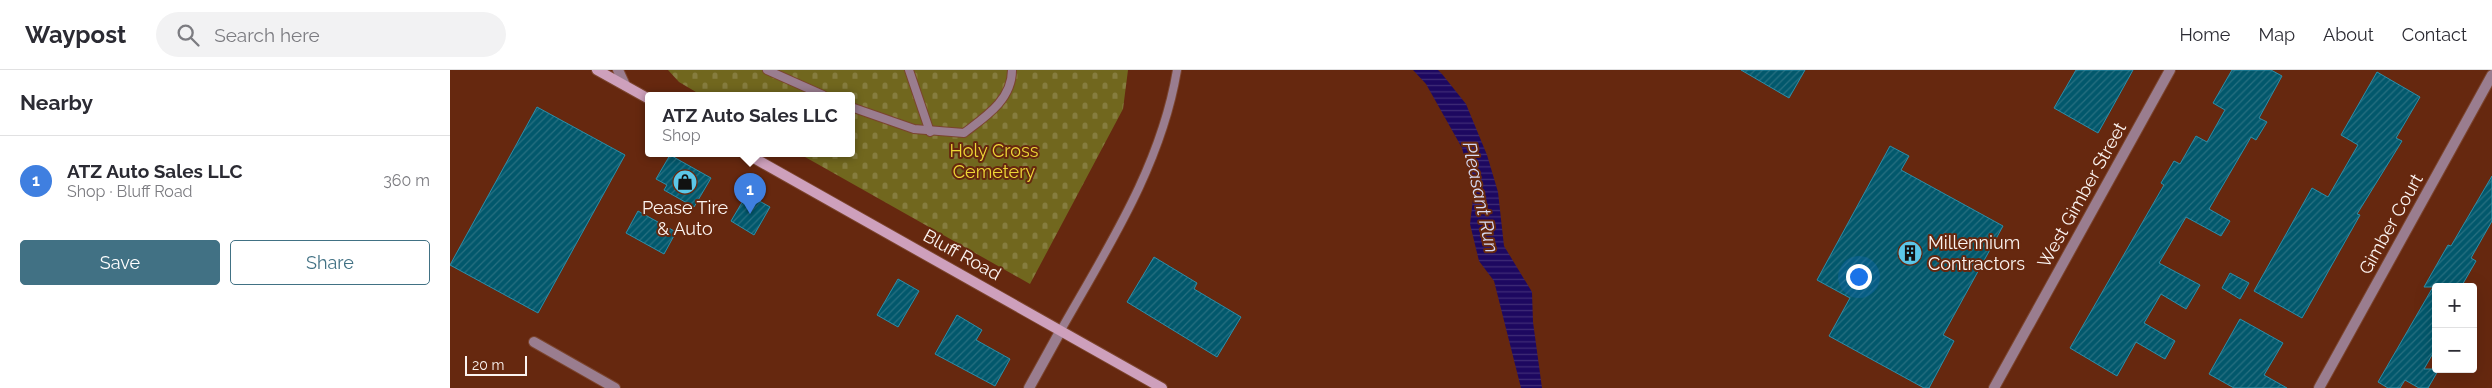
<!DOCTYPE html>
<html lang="en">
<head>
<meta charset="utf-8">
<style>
	:root { --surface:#fff; --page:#f2f2f3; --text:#2b2b33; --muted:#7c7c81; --line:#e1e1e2; --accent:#417184 }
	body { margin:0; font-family:Raleway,sans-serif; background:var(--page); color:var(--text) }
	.controls { position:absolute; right:15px; bottom:15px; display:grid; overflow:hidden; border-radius:5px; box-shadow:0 5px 20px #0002 }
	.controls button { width:45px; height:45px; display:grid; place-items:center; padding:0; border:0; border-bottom:1px solid var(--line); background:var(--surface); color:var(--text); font:25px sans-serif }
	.scale { position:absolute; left:15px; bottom:12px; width:62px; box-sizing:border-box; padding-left:5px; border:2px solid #fbf3f0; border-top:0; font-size:14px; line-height:18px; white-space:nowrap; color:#fbf3f0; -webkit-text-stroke:4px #66280f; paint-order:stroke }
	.you { position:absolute; left:1408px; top:206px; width:18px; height:18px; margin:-12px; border:4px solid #fff; border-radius:50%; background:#1a73e8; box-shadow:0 0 0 8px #1a73e833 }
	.badge { display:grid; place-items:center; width:32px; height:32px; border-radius:50%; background:var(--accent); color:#fff; font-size:16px; font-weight:700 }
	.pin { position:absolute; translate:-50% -41px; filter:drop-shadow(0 1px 2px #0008) }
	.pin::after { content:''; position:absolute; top:26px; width:18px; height:15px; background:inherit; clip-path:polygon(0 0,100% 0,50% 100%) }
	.popup { position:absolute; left:195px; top:22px; width:210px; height:65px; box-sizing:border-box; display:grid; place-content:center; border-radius:5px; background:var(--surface); filter:drop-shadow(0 1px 4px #0005); font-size:16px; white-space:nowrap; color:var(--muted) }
	.popup b { font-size:19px; color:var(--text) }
	.popup::after { content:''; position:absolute; left:50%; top:100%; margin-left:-10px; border:10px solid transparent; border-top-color:var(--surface) }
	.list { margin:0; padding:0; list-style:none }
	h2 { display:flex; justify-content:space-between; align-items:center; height:65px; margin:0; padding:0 20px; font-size:21px }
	h2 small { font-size:16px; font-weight:400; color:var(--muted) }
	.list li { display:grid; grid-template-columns:32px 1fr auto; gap:15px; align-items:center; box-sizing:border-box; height:90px; padding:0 20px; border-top:1px solid var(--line) }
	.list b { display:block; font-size:19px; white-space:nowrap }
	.list p { margin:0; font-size:16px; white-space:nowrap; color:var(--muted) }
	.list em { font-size:16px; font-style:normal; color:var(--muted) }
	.actions { display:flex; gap:10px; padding:15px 20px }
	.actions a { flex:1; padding:11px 0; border:1px solid var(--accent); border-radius:5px; text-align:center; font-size:18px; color:var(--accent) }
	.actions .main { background:var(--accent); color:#fff }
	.icon { flex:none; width:28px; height:28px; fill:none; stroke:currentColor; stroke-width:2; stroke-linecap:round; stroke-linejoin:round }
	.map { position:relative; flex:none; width:2042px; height:318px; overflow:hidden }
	header { display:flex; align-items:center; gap:30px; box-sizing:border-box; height:70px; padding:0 25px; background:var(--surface); border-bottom:1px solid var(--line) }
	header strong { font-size:24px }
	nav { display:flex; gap:28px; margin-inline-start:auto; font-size:18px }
	.search { width:350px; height:45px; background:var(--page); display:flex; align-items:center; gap:12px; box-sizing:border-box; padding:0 18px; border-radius:28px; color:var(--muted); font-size:19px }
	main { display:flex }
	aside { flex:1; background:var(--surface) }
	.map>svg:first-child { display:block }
</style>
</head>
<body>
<header>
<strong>Waypost</strong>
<div class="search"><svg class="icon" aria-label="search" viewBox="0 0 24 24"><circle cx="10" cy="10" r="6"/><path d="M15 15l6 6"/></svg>Search here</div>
<nav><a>Home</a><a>Map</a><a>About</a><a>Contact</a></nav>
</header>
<main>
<aside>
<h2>Nearby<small></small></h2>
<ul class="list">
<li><span class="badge" style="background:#3f7fe0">1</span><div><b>ATZ Auto Sales LLC</b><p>Shop · Bluff Road</p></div><em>360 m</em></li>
</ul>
<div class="actions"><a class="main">Save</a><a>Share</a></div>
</aside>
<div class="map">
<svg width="2042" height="318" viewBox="0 0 2042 318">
	<defs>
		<pattern id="cemetery-stones" width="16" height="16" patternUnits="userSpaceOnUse" patternTransform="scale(1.25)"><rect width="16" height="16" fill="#71671e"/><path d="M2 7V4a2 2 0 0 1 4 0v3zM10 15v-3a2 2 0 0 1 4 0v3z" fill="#867d3f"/></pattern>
		<pattern id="water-rules" width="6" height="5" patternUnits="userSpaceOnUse" patternTransform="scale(1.25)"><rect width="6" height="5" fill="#1d0860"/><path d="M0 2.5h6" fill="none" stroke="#3f2c77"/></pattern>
		<pattern id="building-hatch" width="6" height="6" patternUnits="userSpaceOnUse" patternTransform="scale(1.25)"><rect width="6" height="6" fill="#02586c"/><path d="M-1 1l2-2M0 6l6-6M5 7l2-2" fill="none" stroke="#287081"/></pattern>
	</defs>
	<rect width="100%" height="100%" fill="#66280f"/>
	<!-- cemetery -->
	<polygon fill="url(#cemetery-stones)" points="218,0 678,0 673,39 580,214 348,83 401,83 401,25 251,25 229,12"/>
	<!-- water -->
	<polygon fill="url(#water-rules)" points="963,0 988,0 992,4 1016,34 1037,85 1048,122 1054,176 1082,222 1083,252 1092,318 1071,318 1044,211 1029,191 1020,154 1024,121 1012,78 976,14"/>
	<!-- building -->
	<g fill="url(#building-hatch)" stroke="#2c8ea9">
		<polygon points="1291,0 1355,0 1339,28"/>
		<polygon points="1626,0 1683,0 1648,63 1604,38"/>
		<polygon points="1782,0 1821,0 1832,6 1809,48 1817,52 1806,70 1801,67 1759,139 1780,151 1771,166 1736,147 1709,193 1750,215 1736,239 1711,224 1694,253 1725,271 1715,289 1686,272 1667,306 1620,278 1714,115 1711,113 1724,91 1730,94 1746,66 1757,72 1775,40 1763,33"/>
		<polygon points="1927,2 1970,27 1946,68 1952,71 1907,144 1910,145 1852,248 1804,221 1862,118 1878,127 1908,75 1891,65"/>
		<polygon points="87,37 175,85 88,243 0,195"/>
		<polygon points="1440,76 1459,86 1451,100 1553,156 1493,265 1504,271 1479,318 1474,318 1379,266 1400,228 1367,210"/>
		<polygon points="220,85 261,108 244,137 214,120 217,115 206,109"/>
		<polygon points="2042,106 2042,151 2021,188 2026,191 2011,217 1986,217 1986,278 1974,299 1989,299 1978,318 1969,318 1955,310 1950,318 1938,318 1928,312 1983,217 1974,217 1998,175 2001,176"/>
		<polygon points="297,124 320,137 304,165 281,151"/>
		<polygon points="188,141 226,162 214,184 176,163"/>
		<polygon points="704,187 747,213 744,219 791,247 767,287 677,232"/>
		<polygon points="1780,203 1799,213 1790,229 1772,218"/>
		<polygon points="448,209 469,221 448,257 427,245"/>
		<polygon points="507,245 532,260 526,270 560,289 545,316 485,284"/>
		<polygon points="1790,249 1833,273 1814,305 1837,318 1784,318 1759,304"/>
	</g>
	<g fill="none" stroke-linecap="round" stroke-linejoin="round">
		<defs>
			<g id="lane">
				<polyline points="317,0 373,25"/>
				<polyline points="459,0 480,62"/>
				<path d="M401 37 464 59 514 63C535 47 562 30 562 0"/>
				<path d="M611 260C658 177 711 96 727 0"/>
			</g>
			<g id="street">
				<polyline points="168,0 175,15"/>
				<polyline points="84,272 165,318"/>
				<polyline points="579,318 611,260"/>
				<polyline points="1544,318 1720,0"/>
				<polyline points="1869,318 2042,5"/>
			</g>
			<g id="secondary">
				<polyline points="147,0 199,29"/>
				<polyline points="295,83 712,318"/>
			</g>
		</defs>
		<!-- lane casing -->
		<use href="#lane" stroke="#7b442e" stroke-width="10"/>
		<!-- street casing -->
		<use href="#street" stroke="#7b442e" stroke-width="12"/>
		<!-- secondary casing -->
		<use href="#secondary" stroke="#7b442e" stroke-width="12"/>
		<!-- lane -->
		<use href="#lane" stroke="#9a7d8f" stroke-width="8"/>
		<!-- street -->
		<use href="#street" stroke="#9a7d8f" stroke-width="10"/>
		<!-- secondary -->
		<use href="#secondary" stroke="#cea0bc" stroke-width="10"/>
	</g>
	<!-- icons -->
	<defs>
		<symbol id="shop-disc" viewBox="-11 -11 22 22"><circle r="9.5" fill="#5cc7e8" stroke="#66280f"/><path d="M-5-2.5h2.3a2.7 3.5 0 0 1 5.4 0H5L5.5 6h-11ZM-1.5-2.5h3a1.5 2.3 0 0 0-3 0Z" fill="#111"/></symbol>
		<symbol id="building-disc" viewBox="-11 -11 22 22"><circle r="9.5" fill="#5cc7e8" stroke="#66280f"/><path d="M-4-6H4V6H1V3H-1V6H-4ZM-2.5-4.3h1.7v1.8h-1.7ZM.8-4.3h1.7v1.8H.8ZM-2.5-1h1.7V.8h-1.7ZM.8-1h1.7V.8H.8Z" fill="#111"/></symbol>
	</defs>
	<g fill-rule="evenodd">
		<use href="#shop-disc" x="221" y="98" width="28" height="28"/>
		<use href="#building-disc" x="1446" y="169" width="28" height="28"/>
	</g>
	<g text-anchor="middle" stroke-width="4" stroke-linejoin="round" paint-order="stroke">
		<!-- park labels -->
		<g font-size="18" fill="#eed736" stroke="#66280f">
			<text x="544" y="87">Holy Cross<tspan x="544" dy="21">Cemetery</tspan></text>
		</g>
		<!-- street labels -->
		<g font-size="18" fill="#fbf3f0" stroke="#66280f">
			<text transform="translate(1632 125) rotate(-61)" y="6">West Gimber Street</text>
			<text transform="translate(1941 154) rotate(-61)" y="6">Gimber Court</text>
			<text transform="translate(512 185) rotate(29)" y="6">Bluff Road</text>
		</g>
		<!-- poi labels -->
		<g font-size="18" fill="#fbf3f0" stroke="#66280f">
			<text x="235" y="144">Pease Tire<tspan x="235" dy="21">&amp; Auto</tspan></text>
			<text x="1478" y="179" text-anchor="start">Millennium<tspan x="1478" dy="21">Contractors</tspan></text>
		</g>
		<!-- water labels -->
		<g font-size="19" font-style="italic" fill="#d7daf2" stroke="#66280f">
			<text transform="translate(1031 127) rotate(78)" y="7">Pleasant Run</text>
		</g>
	</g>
</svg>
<div class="controls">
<button>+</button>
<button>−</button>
</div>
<div class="scale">20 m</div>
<div class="you"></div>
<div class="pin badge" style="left:300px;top:144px;background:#3f7fe0">1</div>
<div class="popup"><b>ATZ Auto Sales LLC</b>Shop</div>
</div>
</main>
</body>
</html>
